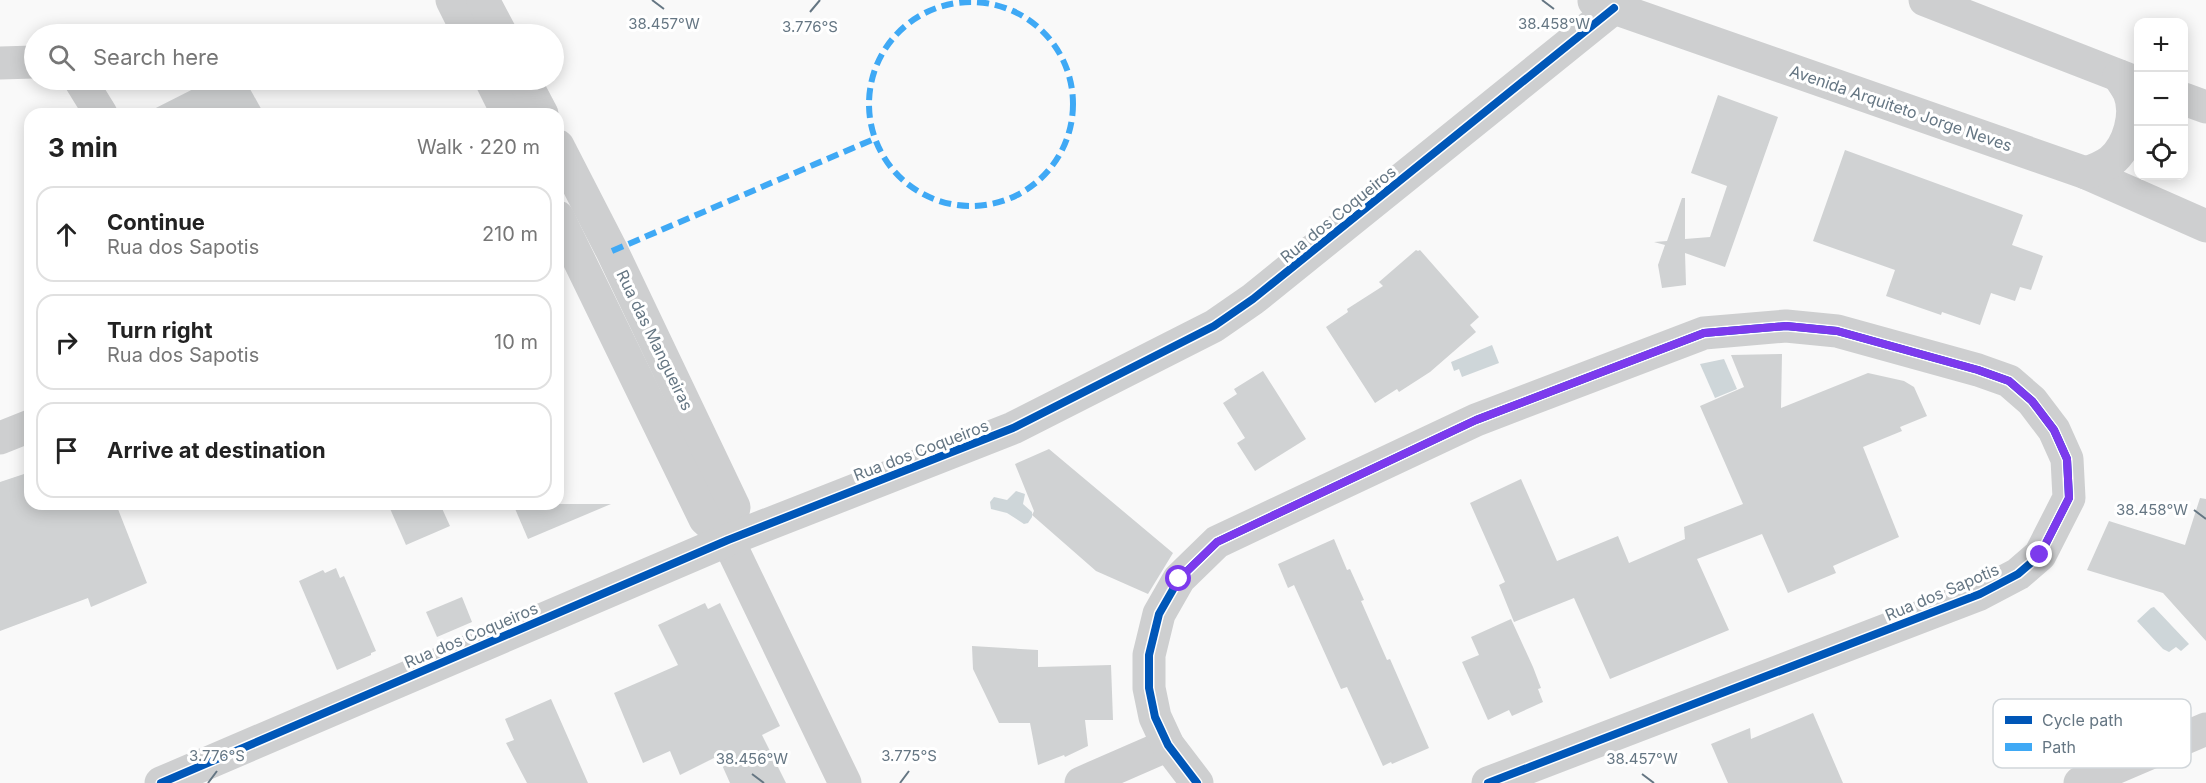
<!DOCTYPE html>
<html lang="en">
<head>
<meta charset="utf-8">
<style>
	:root { --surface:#fff; --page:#f6f6f6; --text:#222; --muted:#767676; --line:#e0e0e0 }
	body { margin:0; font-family:Inter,sans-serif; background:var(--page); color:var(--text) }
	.controls { position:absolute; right:18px; top:18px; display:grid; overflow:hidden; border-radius:12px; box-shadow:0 3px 15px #0003 }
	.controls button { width:54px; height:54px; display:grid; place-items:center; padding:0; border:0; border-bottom:2px solid var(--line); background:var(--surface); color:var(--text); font:30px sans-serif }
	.stop { position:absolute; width:18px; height:18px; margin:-14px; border:4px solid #7c3aed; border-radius:50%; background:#fff }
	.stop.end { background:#7c3aed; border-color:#fff; box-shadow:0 2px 6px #0008 }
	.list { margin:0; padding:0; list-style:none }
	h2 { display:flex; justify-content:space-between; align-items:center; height:78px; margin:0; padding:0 24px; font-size:26px }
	h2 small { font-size:20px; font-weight:400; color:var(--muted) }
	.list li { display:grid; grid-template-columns:39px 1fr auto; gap:18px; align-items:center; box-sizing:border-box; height:96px; margin:0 12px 12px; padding:0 12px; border:2px solid var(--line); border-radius:18px }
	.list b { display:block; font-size:22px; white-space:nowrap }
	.list p { margin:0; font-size:20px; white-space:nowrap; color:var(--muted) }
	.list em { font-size:20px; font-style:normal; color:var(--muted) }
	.icon { flex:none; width:33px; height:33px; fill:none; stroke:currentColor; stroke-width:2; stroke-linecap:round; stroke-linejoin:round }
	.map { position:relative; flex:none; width:2206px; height:783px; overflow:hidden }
	.search { position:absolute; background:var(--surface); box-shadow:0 3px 15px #0003; left:24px; top:24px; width:540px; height:66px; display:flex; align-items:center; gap:15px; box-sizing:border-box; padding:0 21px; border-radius:33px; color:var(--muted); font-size:22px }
	.panel { position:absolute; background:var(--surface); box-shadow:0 3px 15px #0003; left:24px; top:108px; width:540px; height:402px; border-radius:18px }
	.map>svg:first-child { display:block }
</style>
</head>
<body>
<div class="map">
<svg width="2206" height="783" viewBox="0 0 2206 783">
	<rect width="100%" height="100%" fill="#f9f9f9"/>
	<!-- water -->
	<g fill="#ced6d9">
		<polygon points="1492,345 1499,363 1462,377 1459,369 1454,371 1451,362"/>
		<polygon points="1724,359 1737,389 1715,398 1700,364"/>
		<polygon points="1016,491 1025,494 1023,504 1032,512 1032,517 1028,523 1024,524 1007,513 991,509 990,502 994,497 1007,500"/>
		<polygon points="2154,607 2189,644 2181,651 2176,647 2169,652 2163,649 2137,621 2151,608"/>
	</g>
	<!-- building -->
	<g fill="#d0d2d3">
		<polygon points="211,80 245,80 264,114 144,114"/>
		<polygon points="1718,95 1778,117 1725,267 1685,253 1686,285 1662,288 1658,265 1665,245 1654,242 1667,241 1682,198 1685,198 1685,239 1710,237 1727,186 1691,173"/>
		<polygon points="1845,150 2023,215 2012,245 2043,256 2031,290 2020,287 2015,301 1991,293 1980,325 1942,312 1941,315 1886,296 1895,270 1813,241"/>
		<polygon points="1416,250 1418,251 1420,250 1479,317 1470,325 1476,332 1430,372 1399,392 1397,389 1375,403 1326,327 1348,312 1347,309 1383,286 1379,282"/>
		<polygon points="1782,354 1781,408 1868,373 1904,381 1914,387 1927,416 1900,427 1902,431 1863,447 1899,537 1833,566 1836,573 1788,593 1762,534 1697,559 1729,630 1610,679 1574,598 1514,622 1499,585 1505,582 1470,503 1521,479 1557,561 1618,536 1629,563 1685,539 1684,527 1743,504 1700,406 1744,387 1731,355"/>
		<polygon points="1263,371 1306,439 1255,471 1237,443 1245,438 1223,403 1237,394 1234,389"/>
		<polygon points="1049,449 1173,553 1148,594 1096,571 1032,515 1034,511 1015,464"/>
		<polygon points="30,472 30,504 116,504 147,583 91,607 88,598 0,631 0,482"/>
		<polygon points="2200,498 2206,499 2206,641 2163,593 2087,570 2109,521 2185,545"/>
		<polygon points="388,504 440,504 450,526 406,545"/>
		<polygon points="513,504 611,504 528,539"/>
		<polygon points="1334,539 1347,570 1350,569 1364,600 1361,601 1387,660 1390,659 1429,748 1392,764 1391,762 1383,766 1347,687 1341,689 1294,585 1288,588 1278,564"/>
		<polygon points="336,568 340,578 344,576 376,651 371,653 371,655 337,670 299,581 323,570 325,573"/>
		<polygon points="462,597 472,622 437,637 426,612"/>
		<polygon points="705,603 708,609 720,603 780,726 762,735 786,783 730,783 718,756 680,775 670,751 643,763 614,693 678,665 658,625"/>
		<polygon points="1511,619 1533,667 1541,688 1538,689 1543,702 1512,716 1509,710 1488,720 1462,662 1479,655 1471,637"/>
		<polygon points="972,646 1038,650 1038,667 1111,665 1113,720 1085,720 1088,746 1065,757 1064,755 1038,765 1030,723 999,723 973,669"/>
		<polygon points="551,699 588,783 527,783 506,743 514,740 505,719"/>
		<polygon points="1813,713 1843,783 1728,783 1711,744 1750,728 1751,739"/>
	</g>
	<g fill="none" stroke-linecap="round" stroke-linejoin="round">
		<!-- minor -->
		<g stroke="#cecfd0" stroke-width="33">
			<polyline points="452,0 469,34"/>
			<polyline points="483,0 501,34"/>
			<polyline points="1925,0 2138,83"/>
			<polyline points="1594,1 2086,173 2206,226"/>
			<polyline points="0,63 34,62"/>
			<polyline points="80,80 101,114"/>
			<polyline points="491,80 508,114"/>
			<polyline points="524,80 542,114"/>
			<polyline points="2184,99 2206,107"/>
			<polyline points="558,146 612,251 734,507 728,540"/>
			<path d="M2086 173C2095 170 2103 167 2111 161 2129 146 2138 114 2129 92 2126 86 2122 81 2119 76"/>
			<polyline points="558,217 705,519 728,540 845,783"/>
			<polyline points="0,438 30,426"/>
			<polyline points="161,783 728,540 1013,428 1214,326 1253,299 1614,8"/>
			<polyline points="1081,783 1168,745"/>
			<polyline points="1197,783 1168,745 1155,717 1149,688 1149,655 1159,614 1179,579 1217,542 1476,420 1704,333 1786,326 1837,331 1978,370 2009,381 2032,401 2054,430 2067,459 2069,498 2040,555 2018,574 1980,594 1488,783"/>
			<polyline points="2080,783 2206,729"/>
		</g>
		<!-- quiet -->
		<g stroke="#3fa9f5" stroke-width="6" stroke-dasharray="12 6" stroke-linecap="butt">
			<circle cx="971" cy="104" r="102"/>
			<polyline points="612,251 874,139"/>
		</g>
		<defs>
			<g id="cycleway">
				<polyline points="161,783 728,540 1013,428 1214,326 1253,299 1614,8"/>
				<polyline points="1197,783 1168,745 1155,717 1149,688 1149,655 1159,614 1179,579 1217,542 1476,420 1704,333 1786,326 1837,331 1978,370 2009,381 2032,401 2054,430 2067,459 2069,498 2040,555 2018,574 1980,594 1488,783"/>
			</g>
		</defs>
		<!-- cycleway casing -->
		<use href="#cycleway" stroke="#fff" stroke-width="11"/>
		<!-- cycleway -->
		<use href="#cycleway" stroke="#0057b8" stroke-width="8"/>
	</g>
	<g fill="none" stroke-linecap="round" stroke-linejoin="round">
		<!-- route -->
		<polyline stroke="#7c3aed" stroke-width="8" points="1179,579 1217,542 1476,420 1704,333 1786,326 1837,331 1978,370 2009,381 2032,401 2054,430 2067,459 2069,498 2040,555"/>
	</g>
	<!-- ticks -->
	<path fill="none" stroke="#657683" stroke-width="2" d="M652 0 664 9M1542 0 1554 9M810 12 820 0M2194 510 2206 519M752 774 764 783M1642 774 1654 783M208 783 217 771M900 783 909 771"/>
	<g text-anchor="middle" stroke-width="6" stroke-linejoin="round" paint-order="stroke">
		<!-- street labels -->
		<g font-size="16" fill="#657683" stroke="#fff">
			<text transform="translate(1901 108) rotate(19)" y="6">Avenida Arquiteto Jorge Neves</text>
			<text transform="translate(1338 214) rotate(-39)" y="6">Rua dos Coqueiros</text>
			<text transform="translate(655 340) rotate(64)" y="6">Rua das Mangueiras</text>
			<text transform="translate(921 450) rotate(-21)" y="6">Rua dos Coqueiros</text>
			<text transform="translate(1942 592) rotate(-23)" y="6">Rua dos Sapotis</text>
			<text transform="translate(471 635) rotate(-23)" y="6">Rua dos Coqueiros</text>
		</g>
	</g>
	<!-- legend -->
	<rect x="1993" y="699" width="198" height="69" rx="9" fill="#fff" stroke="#d1d6da" stroke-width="1.5"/>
	<rect x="2005" y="716" width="27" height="8" fill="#0057b8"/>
	<rect x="2005" y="743" width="27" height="8" fill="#3fa9f5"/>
	<g font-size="16" fill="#657683">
		<text x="2042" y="726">Cycle path</text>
		<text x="2042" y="753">Path</text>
	</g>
	<g font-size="15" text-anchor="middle" fill="#657683" stroke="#fff" stroke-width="6" stroke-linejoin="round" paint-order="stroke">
		<text x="664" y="29">38.457°W</text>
		<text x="1554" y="29">38.458°W</text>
		<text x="810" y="32">3.776°S</text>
		<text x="2152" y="515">38.458°W</text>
		<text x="217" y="761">3.776°S</text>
		<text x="909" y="761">3.775°S</text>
		<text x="752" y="764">38.456°W</text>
		<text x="1642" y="764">38.457°W</text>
	</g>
</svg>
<div class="controls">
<button>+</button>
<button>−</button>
<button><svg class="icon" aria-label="locate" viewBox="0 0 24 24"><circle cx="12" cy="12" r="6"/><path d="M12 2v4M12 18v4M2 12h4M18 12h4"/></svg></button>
</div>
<div class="stop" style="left:1179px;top:579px"></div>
<div class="stop end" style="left:2040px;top:555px"></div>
<div class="search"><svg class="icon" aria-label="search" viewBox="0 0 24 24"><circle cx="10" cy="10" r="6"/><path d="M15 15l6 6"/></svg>Search here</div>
<section class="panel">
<h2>3 min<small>Walk · 220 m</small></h2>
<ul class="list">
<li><svg class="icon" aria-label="ahead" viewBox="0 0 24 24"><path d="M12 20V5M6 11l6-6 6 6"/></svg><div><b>Continue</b><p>Rua dos Sapotis</p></div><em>210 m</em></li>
<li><svg class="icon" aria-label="right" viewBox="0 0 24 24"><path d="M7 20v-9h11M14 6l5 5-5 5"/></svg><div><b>Turn right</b><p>Rua dos Sapotis</p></div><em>10 m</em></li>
<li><svg class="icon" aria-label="arrive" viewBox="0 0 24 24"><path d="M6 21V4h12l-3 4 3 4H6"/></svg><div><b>Arrive at destination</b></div></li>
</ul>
</section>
</div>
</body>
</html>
